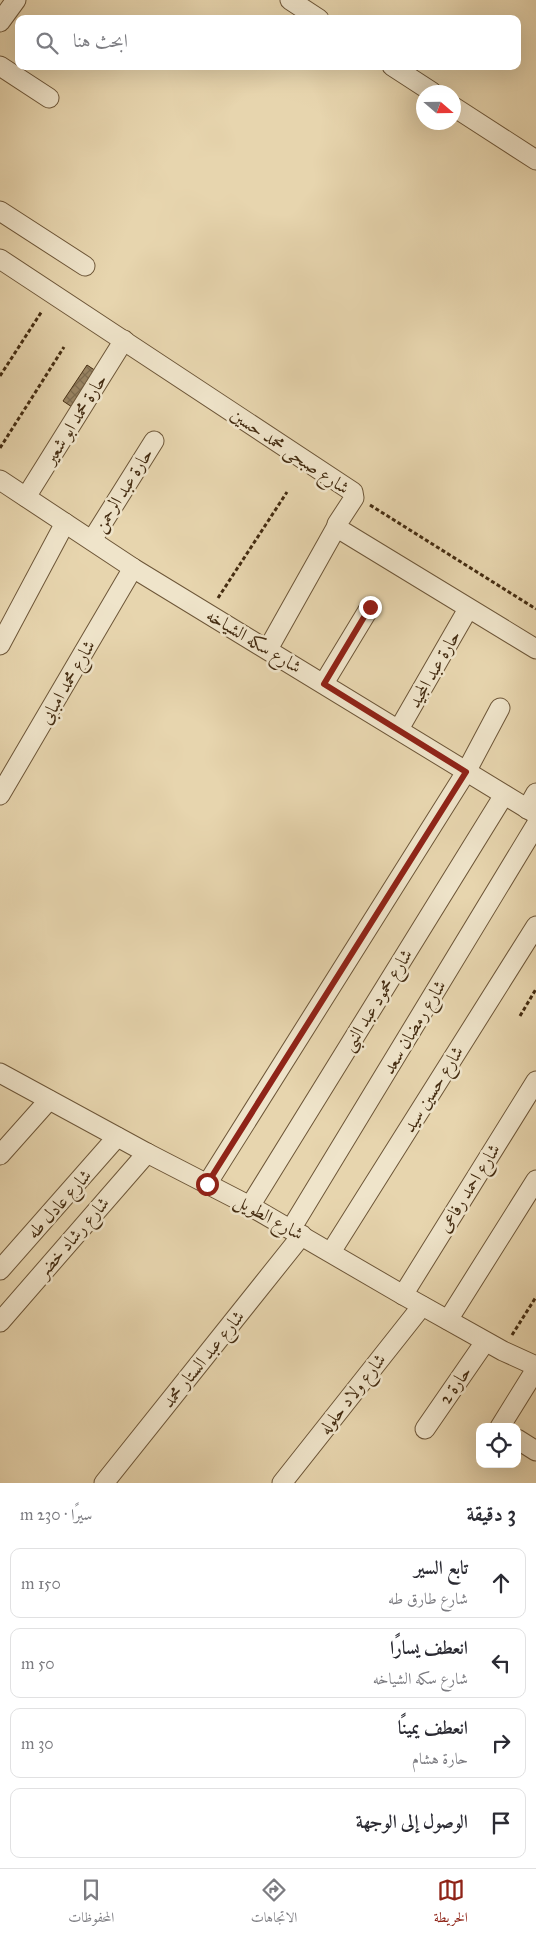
<!DOCTYPE html>
<html lang="ar">
<head>
<meta charset="utf-8">
<style>
	:root { --surface:#fff; --page:#f7f7f7; --text:#2b2b33; --muted:#7c7c81; --line:#e1e1e2; --accent:#8f2418 }
	body { margin:0; font-family:"IM FELL Great Primer",Amiri,serif; background:var(--page); color:var(--text); direction:rtl }
	.controls { position:absolute; right:15px; bottom:15px; display:grid; overflow:hidden; border-radius:10px; box-shadow:0 5px 20px #0002 }
	.controls button { width:45px; height:45px; display:grid; place-items:center; padding:0; border:0; border-bottom:1px solid var(--line); background:var(--surface); color:var(--text); font:25px sans-serif }
	.compass { position:absolute; left:416px; top:85px; width:45px; height:45px; border-radius:50%; background:var(--surface); box-shadow:0 5px 20px #0002; rotate:110deg }
	.stop { position:absolute; width:15px; height:15px; margin:-11px; border:4px solid #8f2418; border-radius:50%; background:#fff }
	.stop.end { background:#8f2418; border-color:#fff; box-shadow:0 1px 5px #0008 }
	.list { margin:0; padding:0; list-style:none }
	h2 { display:flex; justify-content:space-between; align-items:center; height:65px; margin:0; padding:0 20px; font-size:21px }
	h2 small { font-size:16px; font-weight:400; color:var(--muted) }
	.list li { display:grid; grid-template-columns:32px 1fr auto; gap:15px; align-items:center; box-sizing:border-box; height:70px; margin:0 10px 10px; padding:0 10px; border:1px solid var(--line); border-radius:10px }
	.list b { display:block; font-size:19px; white-space:nowrap }
	.list p { margin:0; font-size:16px; white-space:nowrap; color:var(--muted) }
	.list em { font-size:16px; font-style:normal; color:var(--muted) }
	.icon { flex:none; width:28px; height:28px; fill:none; stroke:currentColor; stroke-width:2; stroke-linecap:round; stroke-linejoin:round }
	.map { position:relative; flex:none; width:536px; height:1483px; overflow:hidden; direction:ltr }
	.search { position:absolute; background:var(--surface); box-shadow:0 5px 20px #0002; left:15px; right:15px; top:15px; height:55px; display:flex; align-items:center; gap:12px; box-sizing:border-box; padding:0 18px; border-radius:10px; color:var(--muted); font-size:19px }
	.sheet { height:385px; background:var(--surface) }
	nav { display:flex; justify-content:space-around; align-items:center; box-sizing:border-box; height:70px; border-top:1px solid var(--line); background:var(--surface); font-size:14px; color:var(--muted) }
	nav a { display:grid; justify-items:center; gap:2px }
	nav .on { color:var(--accent) }
	.map>svg:first-child { display:block }
</style>
</head>
<body>
<div class="map">
<svg width="536" height="1483" viewBox="0 0 536 1483">
	<defs>
		<pattern id="building-cross-hatch" width="8" height="8" patternUnits="userSpaceOnUse" patternTransform="scale(1.25)"><rect width="8" height="8" fill="#998463"/><path d="M0 0l8 8M0 8l8-8" fill="none" stroke="#7e6c50"/></pattern>
	</defs>
	<rect width="100%" height="100%" fill="#e7d5ae"/>
	<filter id="stains"><feTurbulence type="fractalNoise" baseFrequency=".004" numOctaves="4"/><feColorMatrix values="0 0 0 0 .2 0 0 0 0 .09 0 0 0 0 .02 0 0 0 .5 -.17"/></filter>
	<radialGradient id="worn" r=".72"><stop offset=".6" stop-color="#630" stop-opacity="0"/><stop offset="1" stop-color="#630" stop-opacity=".3"/></radialGradient>
	<!-- building -->
	<polygon fill="url(#building-cross-hatch)" stroke="#442c11" points="87,365 102,375 78,411 63,401"/>
	<g fill="none" stroke-linecap="round" stroke-linejoin="round">
		<defs>
			<g id="minor">
				<polyline points="290,0 319,19"/>
				<polyline points="0,22 16,0"/>
				<polyline points="0,66 49,98"/>
				<polyline points="392,66 432,92"/>
				<polyline points="454,107 536,160"/>
				<polyline points="0,211 85,266"/>
				<polyline points="0,259 353,492 354,498 337,524 339,529 536,649"/>
				<polyline points="0,480 133,568 536,814"/>
				<polyline points="26,497 124,340"/>
				<polyline points="92,540 154,441"/>
				<polyline points="0,645 65,523"/>
				<polyline points="268,649 337,526"/>
				<polyline points="324,683 370,607"/>
				<polyline points="399,729 468,609"/>
				<polyline points="0,795 133,568"/>
				<polyline points="527,809 536,793"/>
				<polyline points="0,1073 147,1153 250,1206 403,1295 503,1351 536,1366"/>
				<polyline points="0,1155 49,1100"/>
				<polyline points="207,1184 466,772 500,708"/>
				<polyline points="250,1206 504,795"/>
				<polyline points="291,1229 536,825"/>
				<polyline points="331,1252 536,926"/>
				<polyline points="0,1270 117,1137"/>
				<polyline points="403,1295 536,1081"/>
				<polyline points="448,1320 536,1180"/>
				<polyline points="0,1322 147,1153"/>
				<polyline points="500,1427 536,1369"/>
				<polyline points="425,1429 485,1342"/>
				<polyline points="517,1439 536,1451"/>
				<polyline points="104,1483 302,1235"/>
				<polyline points="282,1483 422,1306"/>
			</g>
		</defs>
		<!-- minor casing -->
		<use href="#minor" stroke="#6d5638" stroke-width="21"/>
		<!-- path -->
		<g stroke="#442c11" stroke-width="3" stroke-dasharray="4 2.5" stroke-linecap="butt">
			<polyline points="0,376 42,311"/>
			<polyline points="0,448 64,347"/>
			<polyline points="370,505 536,609"/>
			<polyline points="218,598 287,492"/>
			<polyline points="520,1016 536,989"/>
			<polyline points="512,1335 536,1297"/>
		</g>
		<!-- minor -->
		<use href="#minor" stroke="#efe4ca" stroke-width="19"/>
	</g>
	<g fill="none" stroke-linecap="round" stroke-linejoin="round">
		<!-- route -->
		<polyline stroke="#8f2418" stroke-width="6" points="207,1184 466,772 324,684 370,607"/>
	</g>
	<g text-anchor="middle" stroke-width="5" stroke-linejoin="round" paint-order="stroke">
		<!-- street labels -->
		<g font-size="18" fill="#442c11" stroke="#efe4ca">
			<text transform="translate(75 419) rotate(-58)" y="6">حارة محمد ابو شعير</text>
			<text transform="translate(290 451) rotate(34)" y="6">شارع صبحى محمد حسين</text>
			<text transform="translate(123 490) rotate(-58)" y="6">حارة عبد الرحمن</text>
			<text transform="translate(254 641) rotate(31)" y="6">شارع سكه الشياخه</text>
			<text transform="translate(434 669) rotate(-60)" y="6">حارة عبد المجيد</text>
			<text transform="translate(67 682) rotate(-60)" y="6">شارع محمد امبابى</text>
			<text transform="translate(377 1000) rotate(-58)" y="6">شارع محمود عبد النبى</text>
			<text transform="translate(414 1027) rotate(-59)" y="6">شارع رمضان سعد</text>
			<text transform="translate(433 1089) rotate(-58)" y="6">شارع حسين سيد</text>
			<text transform="translate(469 1188) rotate(-58)" y="6">شارع احمد رفاعى</text>
			<text transform="translate(59 1204) rotate(-48)" y="6">شارع عادل طه</text>
			<text transform="translate(269 1217) rotate(29)" y="6">شارع الطويل</text>
			<text transform="translate(73 1237) rotate(-49)" y="6">شارع رشاد خضر</text>
			<text transform="translate(203 1359) rotate(-51)" y="6">شارع عبد الستار محمد</text>
			<text transform="translate(455 1385) rotate(-55)" y="6">حارة 2</text>
			<text transform="translate(352 1394) rotate(-52)" y="6">شارع ولاد حلوله</text>
		</g>
	</g>
	<rect width="100%" height="100%" filter="url(#stains)"/>
	<rect width="100%" height="100%" fill="url(#worn)"/>
</svg>
<div class="controls">
<button><svg class="icon" aria-label="locate" viewBox="0 0 24 24"><circle cx="12" cy="12" r="6"/><path d="M12 2v4M12 18v4M2 12h4M18 12h4"/></svg></button>
</div>
<svg class="compass" viewBox="-18 -18 36 36"><path d="M0-13l5 13h-10z" fill="#e53935"/><path d="M0 13l5-13h-10z" fill="#7c7c81"/></svg>
<div class="stop" style="left:207px;top:1184px"></div>
<div class="stop end" style="left:370px;top:607px"></div>
<div class="search"><svg class="icon" aria-label="search" viewBox="0 0 24 24"><circle cx="10" cy="10" r="6"/><path d="M15 15l6 6"/></svg>ابحث هنا</div>
</div>
<section class="sheet">
<h2>3 دقيقة<small>سيرًا · 230 m</small></h2>
<ul class="list">
<li><svg class="icon" aria-label="ahead" viewBox="0 0 24 24"><path d="M12 20V5M6 11l6-6 6 6"/></svg><div><b>تابع السير</b><p>شارع طارق طه</p></div><em>150 m</em></li>
<li><svg class="icon" aria-label="left" viewBox="0 0 24 24"><path d="M17 20v-9H6M10 6l-5 5 5 5"/></svg><div><b>انعطف يسارًا</b><p>شارع سكه الشياخه</p></div><em>50 m</em></li>
<li><svg class="icon" aria-label="right" viewBox="0 0 24 24"><path d="M7 20v-9h11M14 6l5 5-5 5"/></svg><div><b>انعطف يمينًا</b><p>حارة هشام</p></div><em>30 m</em></li>
<li><svg class="icon" aria-label="arrive" viewBox="0 0 24 24"><path d="M6 21V4h12l-3 4 3 4H6"/></svg><div><b>الوصول إلى الوجهة</b></div></li>
</ul>
</section>
<nav>
<a class="on"><svg class="icon" aria-label="map" viewBox="0 0 24 24"><path d="M3 6l6-2 6 2 6-2v14l-6 2-6-2-6 2zM9 4v14M15 6v14"/></svg>الخريطة</a>
<a><svg class="icon" aria-label="directions" viewBox="0 0 24 24"><path d="M12 3l9 9-9 9-9-9zM9 14v-3h6M13 9l2 2-2 2"/></svg>الاتجاهات</a>
<a><svg class="icon" aria-label="saved" viewBox="0 0 24 24"><path d="M7 4h10v16l-5-4-5 4z"/></svg>المحفوظات</a>
</nav>
</body>
</html>
